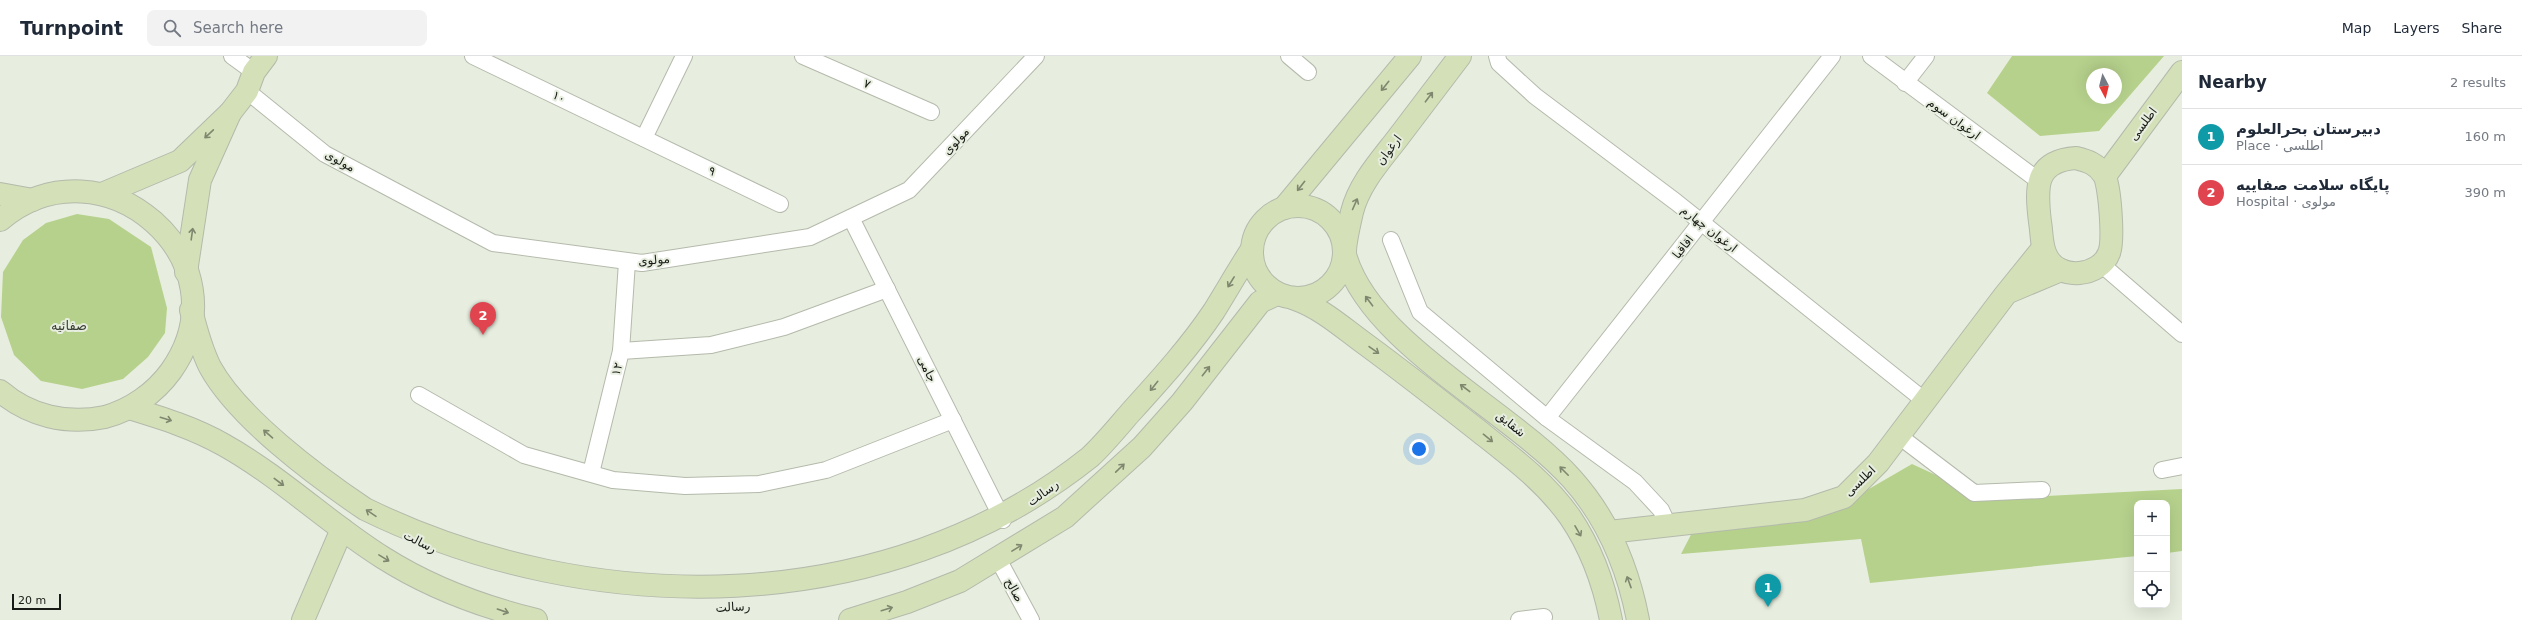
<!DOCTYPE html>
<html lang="en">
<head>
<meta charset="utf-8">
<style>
	:root { --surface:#fff; --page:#f2f2f3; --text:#1f2937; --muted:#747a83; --line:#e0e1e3; --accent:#702fa4 }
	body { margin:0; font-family:"DejaVu Sans",Cairo,sans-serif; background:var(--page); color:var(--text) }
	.controls { position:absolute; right:12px; bottom:12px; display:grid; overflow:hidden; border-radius:8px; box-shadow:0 4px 16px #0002 }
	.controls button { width:36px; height:36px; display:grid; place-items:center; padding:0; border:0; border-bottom:1px solid var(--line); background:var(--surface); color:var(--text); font:20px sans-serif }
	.compass { position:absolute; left:2086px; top:12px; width:36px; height:36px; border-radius:50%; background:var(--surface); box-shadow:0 4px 16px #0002; rotate:173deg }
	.scale { position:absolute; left:12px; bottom:10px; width:49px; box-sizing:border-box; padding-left:4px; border:2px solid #181a15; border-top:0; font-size:11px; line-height:14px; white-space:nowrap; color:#181a15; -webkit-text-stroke:3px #e7eedf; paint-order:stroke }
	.you { position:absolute; left:1419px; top:393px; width:14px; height:14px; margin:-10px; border:3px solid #fff; border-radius:50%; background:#1a73e8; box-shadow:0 0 0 6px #1a73e833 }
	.badge { display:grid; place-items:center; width:26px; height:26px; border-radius:50%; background:var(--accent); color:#fff; font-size:13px; font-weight:700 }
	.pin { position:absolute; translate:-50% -33px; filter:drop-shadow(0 1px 2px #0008) }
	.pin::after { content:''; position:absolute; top:21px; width:14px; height:12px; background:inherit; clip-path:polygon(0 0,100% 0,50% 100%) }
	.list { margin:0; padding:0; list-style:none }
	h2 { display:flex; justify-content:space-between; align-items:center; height:52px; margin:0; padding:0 16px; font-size:17px }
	h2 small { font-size:13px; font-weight:400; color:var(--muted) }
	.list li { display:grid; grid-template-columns:26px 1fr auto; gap:12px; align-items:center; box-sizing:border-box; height:56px; padding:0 16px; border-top:1px solid var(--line) }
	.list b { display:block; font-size:15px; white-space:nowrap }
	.list p { margin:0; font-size:13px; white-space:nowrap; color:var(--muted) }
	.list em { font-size:13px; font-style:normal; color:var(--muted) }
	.icon { flex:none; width:22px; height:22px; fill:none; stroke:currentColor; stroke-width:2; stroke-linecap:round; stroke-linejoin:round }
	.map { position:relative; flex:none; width:2182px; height:564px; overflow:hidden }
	header { display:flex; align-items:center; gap:24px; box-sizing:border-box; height:56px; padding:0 20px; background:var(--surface); border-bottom:1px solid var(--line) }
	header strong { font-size:19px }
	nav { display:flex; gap:22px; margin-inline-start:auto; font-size:14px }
	.search { width:280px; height:36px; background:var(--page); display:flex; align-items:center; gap:10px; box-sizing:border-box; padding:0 14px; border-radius:8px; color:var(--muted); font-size:15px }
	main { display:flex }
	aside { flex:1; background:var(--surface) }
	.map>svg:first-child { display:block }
</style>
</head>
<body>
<header>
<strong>Turnpoint</strong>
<div class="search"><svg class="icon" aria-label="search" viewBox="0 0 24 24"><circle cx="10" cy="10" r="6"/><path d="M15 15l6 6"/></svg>Search here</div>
<nav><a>Map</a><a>Layers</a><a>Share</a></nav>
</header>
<main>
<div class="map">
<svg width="2182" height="564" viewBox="0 0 2182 564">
	<rect width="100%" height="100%" fill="#e7eedf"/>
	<!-- green -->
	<g fill="#b6d18c" fill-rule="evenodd">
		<path d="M2012 0H2164L2099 75 2040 80 1987 37ZM2092 18H2116V42H2092Z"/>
		<polygon points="77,158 109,163 151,191 167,252 165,277 148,301 123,323 82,333 41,325 14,299 1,261 3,216 23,184 46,167"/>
		<polygon points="1912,408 1988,443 2182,433 2182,495 2167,497 2167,447 2137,447 2137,500 1870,527 1861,483 1681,498 1696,469 1843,448"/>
	</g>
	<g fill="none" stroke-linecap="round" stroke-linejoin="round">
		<defs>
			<g id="street">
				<polyline points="232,0 254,16"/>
				<polyline points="473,0 780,148"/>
				<polyline points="803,0 931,56"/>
				<polyline points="1289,0 1308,16"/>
				<polyline points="1497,0 1499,7 1535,40 1676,146 1925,345"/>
				<polyline points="1871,0 2039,125"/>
				<polyline points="1905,27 1926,0"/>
				<polyline points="247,35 325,98 493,187 642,207 810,181 909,134 1036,0"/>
				<polyline points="644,82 684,0"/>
				<polyline points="851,162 1003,464"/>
				<polyline points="1391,184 1420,256 1547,362 1635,426 1661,454 1668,469"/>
				<polyline points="2101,208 2182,278"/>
				<polyline points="621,295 711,289 784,271 887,233"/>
				<polyline points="419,339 524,399 613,424 685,430 759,428 826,414 953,364"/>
				<polyline points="1547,362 1832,0"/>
				<polyline points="1899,380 1974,437 2042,434"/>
				<polyline points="2162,414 2182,410"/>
				<polyline points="591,417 621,295 627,206"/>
				<polyline points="998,503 1031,564"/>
				<polyline points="1519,564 1544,561"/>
			</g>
			<g id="secondary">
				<path d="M1460 0C1439 28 1418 55 1397 83 1380 105 1359 128 1352 156 1350 165 1343 194 1346 202 1373 289 1510 354 1572 423 1607 462 1628 512 1638 564"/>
				<polyline points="230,57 247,35 254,16 266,0"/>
				<path d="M2076 102C2088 105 2097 108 2104 119 2110 129 2114 185 2109 197 2100 221 2059 225 2047 201 2041 191 2042 177 2040 166 2036 132 2034 105 2076 102Z"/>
				<polyline points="2105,120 2182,16"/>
				<polyline points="0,138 33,144"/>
				<polyline points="102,138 180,105 230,57 200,124 186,216"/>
				<circle cx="1298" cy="196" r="46"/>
				<polyline points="1284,152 1410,0"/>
				<path d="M0 164C103 77 249 205 171 315 155 337 131 354 105 361 67 369 29 360 0 335"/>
				<polyline points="2011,235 2061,214"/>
				<path d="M1295 243C1323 253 1344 273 1368 290 1406 318 1443 347 1480 376 1513 402 1546 427 1570 461 1591 492 1604 528 1611 564"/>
				<path d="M191 254C196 274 201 293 210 311 238 362 316 420 365 453 592 564 886 564 1090 401 1104 388 1117 372 1130 357 1159 325 1190 291 1214 255 1227 234 1239 213 1252 193"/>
				<path d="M129 352C162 362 194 372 224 389 281 421 328 467 382 501 429 531 483 551 536 564"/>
				<polyline points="1609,476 1805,454 1844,441 1878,407 2005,239 2043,192"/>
				<polyline points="303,564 342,473"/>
				<polyline points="850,564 907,546 960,525 1065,461 1142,391 1182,346 1260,246 1277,238"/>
			</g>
		</defs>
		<!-- street casing -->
		<use href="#street" stroke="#b4baab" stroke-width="18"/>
		<!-- secondary casing -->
		<use href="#secondary" stroke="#b4baab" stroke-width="24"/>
		<!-- street -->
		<use href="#street" stroke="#fff" stroke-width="16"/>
		<!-- secondary -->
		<use href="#secondary" stroke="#d4e0b8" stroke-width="22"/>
	</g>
	<!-- one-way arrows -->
	<defs><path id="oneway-shaft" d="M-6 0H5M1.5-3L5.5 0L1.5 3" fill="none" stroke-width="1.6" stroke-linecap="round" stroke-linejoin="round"/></defs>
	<g stroke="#7f876f">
		<use href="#oneway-shaft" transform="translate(1385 30) rotate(129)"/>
		<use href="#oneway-shaft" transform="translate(1429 41) rotate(-53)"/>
		<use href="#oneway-shaft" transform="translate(209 78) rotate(137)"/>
		<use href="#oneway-shaft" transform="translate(1301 130) rotate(128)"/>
		<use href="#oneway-shaft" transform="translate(1355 148) rotate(-66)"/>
		<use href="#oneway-shaft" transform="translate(192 178) rotate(-82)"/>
		<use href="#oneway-shaft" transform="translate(1231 226) rotate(122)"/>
		<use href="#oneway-shaft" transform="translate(1369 245) rotate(-127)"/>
		<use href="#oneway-shaft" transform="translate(1374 294) rotate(35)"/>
		<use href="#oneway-shaft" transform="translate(1206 315) rotate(-52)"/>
		<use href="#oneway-shaft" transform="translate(1154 330) rotate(129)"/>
		<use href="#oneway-shaft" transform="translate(1465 332) rotate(-143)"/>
		<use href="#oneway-shaft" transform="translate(166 363) rotate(17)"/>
		<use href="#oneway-shaft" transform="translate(268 378) rotate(-139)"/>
		<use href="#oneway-shaft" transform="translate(1488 382) rotate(39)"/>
		<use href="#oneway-shaft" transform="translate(1120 412) rotate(-44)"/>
		<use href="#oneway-shaft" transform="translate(1564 415) rotate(-135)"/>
		<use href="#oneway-shaft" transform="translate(279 426) rotate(37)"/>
		<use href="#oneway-shaft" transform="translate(371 457) rotate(-146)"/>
		<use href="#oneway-shaft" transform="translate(1578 475) rotate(60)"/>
		<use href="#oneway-shaft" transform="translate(1017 492) rotate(-32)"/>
		<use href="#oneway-shaft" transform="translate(384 502) rotate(31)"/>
		<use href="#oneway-shaft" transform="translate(1629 526) rotate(-110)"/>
		<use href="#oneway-shaft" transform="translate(887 553) rotate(-17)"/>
		<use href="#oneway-shaft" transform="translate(503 555) rotate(19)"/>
	</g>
	<g text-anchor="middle" stroke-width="4" stroke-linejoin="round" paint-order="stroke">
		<!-- street labels -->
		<g font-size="12" fill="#181a15" stroke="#e7eedf">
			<text transform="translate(867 28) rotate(24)" y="4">۷</text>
			<text transform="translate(559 41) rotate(26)" y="4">۱۰</text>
			<text transform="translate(1954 63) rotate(36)" y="4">ارغوان سوم</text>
			<text transform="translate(2143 68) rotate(-53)" y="4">اطلسی</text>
			<text transform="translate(956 85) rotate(-47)" y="4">مولوی</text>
			<text transform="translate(1389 94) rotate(-53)" y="4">ارغوان</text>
			<text transform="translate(340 105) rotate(29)" y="4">مولوی</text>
			<text transform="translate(712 115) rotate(26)" y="4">۹</text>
			<text transform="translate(1709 173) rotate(38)" y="4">ارغوان چهارم</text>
			<text transform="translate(1683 191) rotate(-52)" y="4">اقاقیا</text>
			<text transform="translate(654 204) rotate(-5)" y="4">مولوی</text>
			<text transform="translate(617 313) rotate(-76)" y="4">۱۲</text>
			<text transform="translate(927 313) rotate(63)" y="4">جامی</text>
			<text transform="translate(1511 368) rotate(39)" y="4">شقایق</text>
			<text transform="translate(1860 425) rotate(-44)" y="4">اطلسی</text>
			<text transform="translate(1043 437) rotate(-36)" y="4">رسالت</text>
			<text transform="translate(420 486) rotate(27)" y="4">رسالت</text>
			<text transform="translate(1014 534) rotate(61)" y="4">صالح</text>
			<text transform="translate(733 551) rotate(-3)" y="4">رسالت</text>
		</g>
		<!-- neighbourhood labels -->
		<g font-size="13" fill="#3d4236" stroke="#e7eedf">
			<text x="69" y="274">صفائیه</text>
		</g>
	</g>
</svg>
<div class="controls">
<button>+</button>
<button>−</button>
<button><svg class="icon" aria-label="locate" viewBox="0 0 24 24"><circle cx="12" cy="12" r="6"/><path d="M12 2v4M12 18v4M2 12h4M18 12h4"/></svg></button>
</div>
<svg class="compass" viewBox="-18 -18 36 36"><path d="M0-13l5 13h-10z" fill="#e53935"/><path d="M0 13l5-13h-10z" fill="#747a83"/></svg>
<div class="scale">20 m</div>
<div class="you"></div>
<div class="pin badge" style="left:1768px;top:551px;background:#0f9aa8">1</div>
<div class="pin badge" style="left:483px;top:279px;background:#e0444e">2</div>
</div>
<aside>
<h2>Nearby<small>2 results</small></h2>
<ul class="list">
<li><span class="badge" style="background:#0f9aa8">1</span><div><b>دبیرستان بحرالعلوم</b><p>Place · اطلسی</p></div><em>160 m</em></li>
<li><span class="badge" style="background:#e0444e">2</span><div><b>پایگاه سلامت صفاییه</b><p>Hospital · مولوی</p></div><em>390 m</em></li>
</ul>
</aside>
</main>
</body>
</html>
